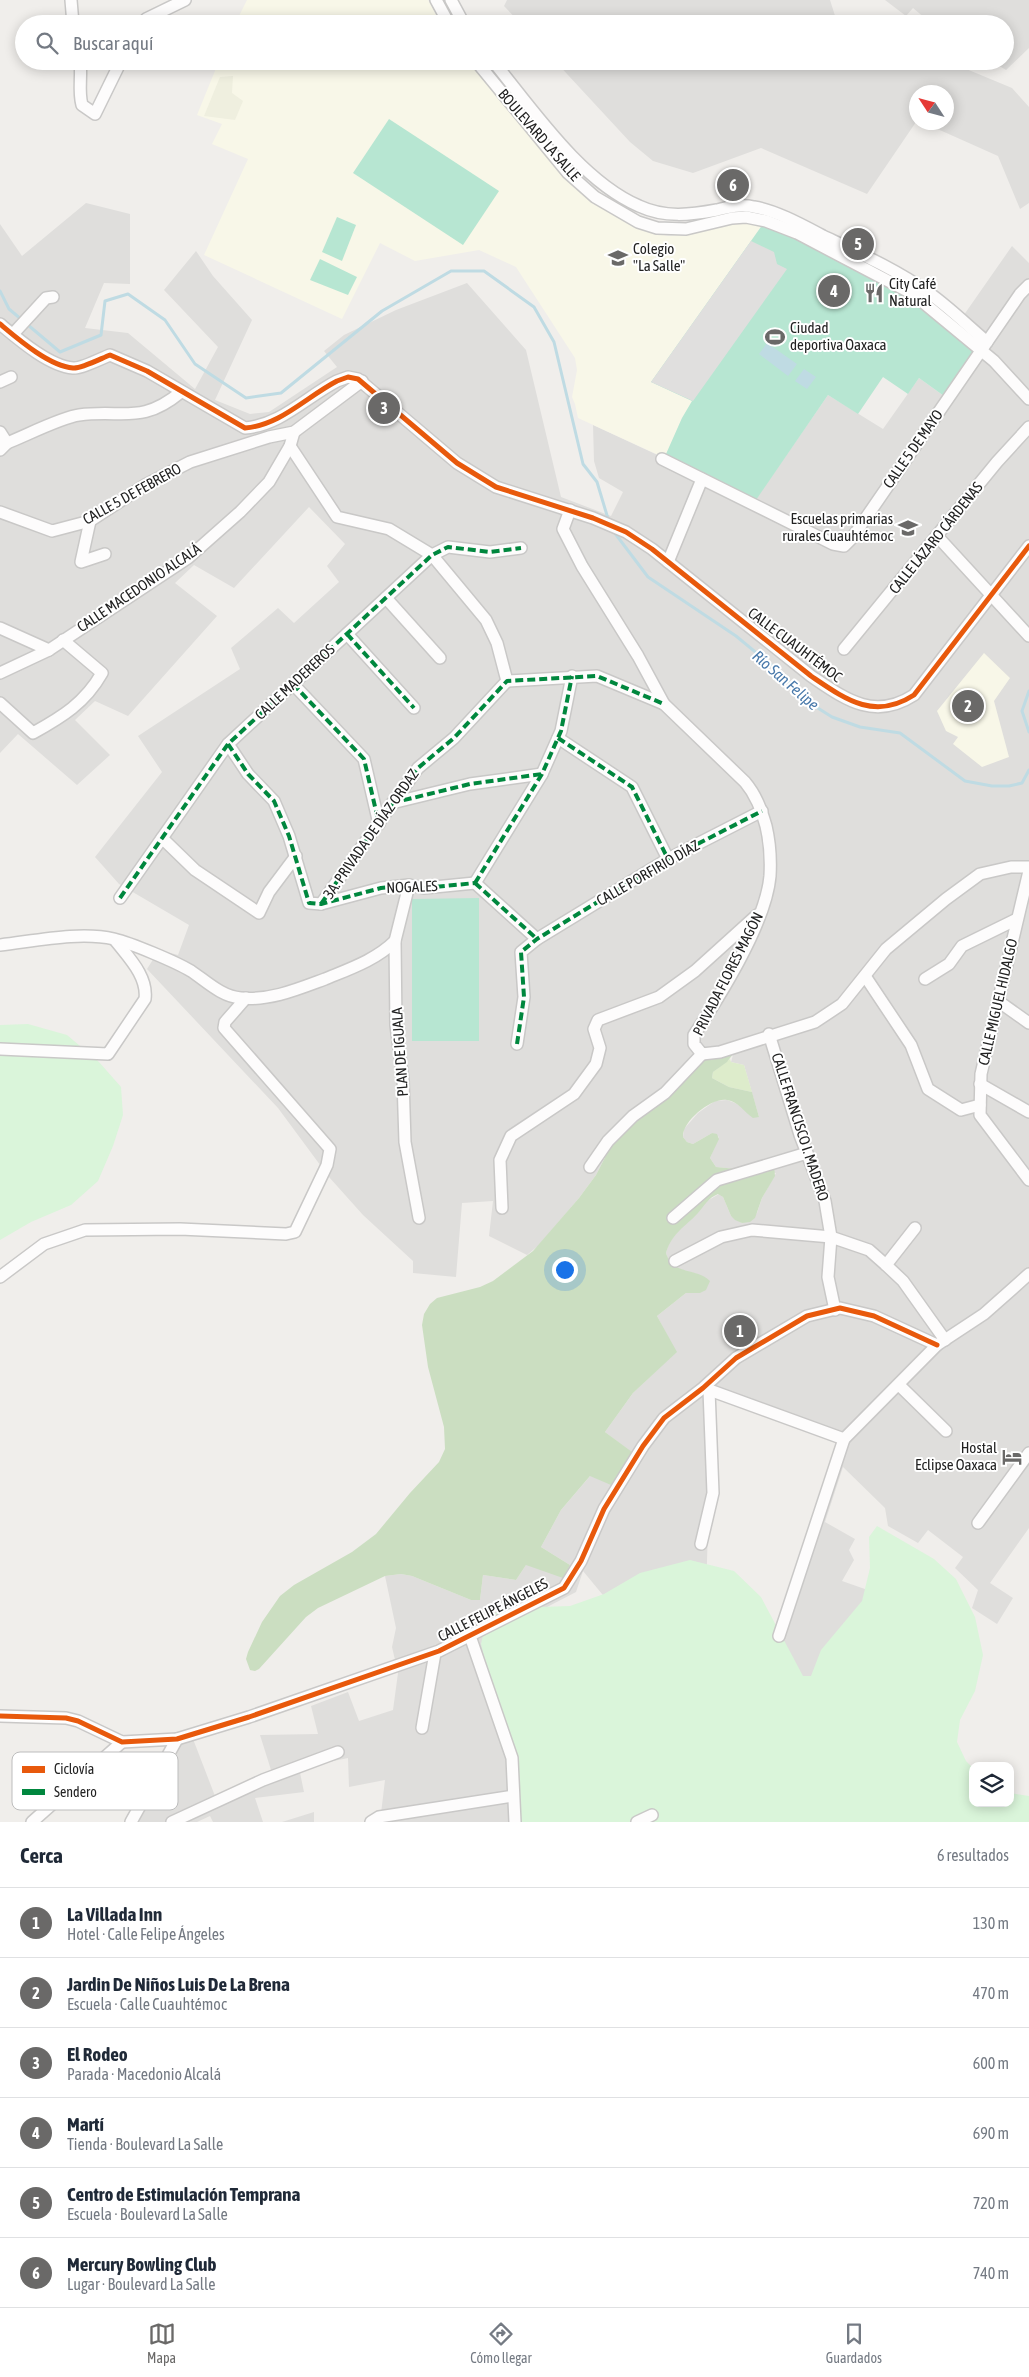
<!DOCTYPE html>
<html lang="es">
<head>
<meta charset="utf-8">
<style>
	:root { --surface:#fff; --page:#f6f6f7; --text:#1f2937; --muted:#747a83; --line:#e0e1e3; --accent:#6a6968 }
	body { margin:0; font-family:"Asap Condensed",sans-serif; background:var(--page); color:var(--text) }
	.controls { position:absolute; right:15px; bottom:15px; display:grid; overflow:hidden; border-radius:10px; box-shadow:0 2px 12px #0003 }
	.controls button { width:45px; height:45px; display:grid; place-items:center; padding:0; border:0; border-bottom:1px solid var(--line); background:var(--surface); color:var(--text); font:25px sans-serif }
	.compass { position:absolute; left:909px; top:85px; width:45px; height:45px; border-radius:50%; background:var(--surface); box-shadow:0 2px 12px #0003; rotate:306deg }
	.you { position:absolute; left:564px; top:1269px; width:18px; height:18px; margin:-12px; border:4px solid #fff; border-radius:50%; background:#1a73e8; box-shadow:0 0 0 8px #1a73e833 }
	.badge { display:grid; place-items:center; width:32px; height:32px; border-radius:50%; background:var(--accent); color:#fff; font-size:16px; font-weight:700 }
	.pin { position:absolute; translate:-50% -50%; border:2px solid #fff; box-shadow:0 1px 5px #0006 }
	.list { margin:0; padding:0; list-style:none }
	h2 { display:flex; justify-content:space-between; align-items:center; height:65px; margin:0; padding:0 20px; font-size:21px }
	h2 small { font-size:16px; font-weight:400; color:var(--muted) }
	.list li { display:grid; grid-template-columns:32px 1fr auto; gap:15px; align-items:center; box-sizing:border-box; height:70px; padding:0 20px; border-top:1px solid var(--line) }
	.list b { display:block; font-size:19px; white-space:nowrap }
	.list p { margin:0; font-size:16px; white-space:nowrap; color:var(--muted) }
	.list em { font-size:16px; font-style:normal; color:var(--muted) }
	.icon { flex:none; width:28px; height:28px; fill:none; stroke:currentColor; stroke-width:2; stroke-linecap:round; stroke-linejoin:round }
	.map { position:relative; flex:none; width:1029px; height:1822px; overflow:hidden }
	.search { position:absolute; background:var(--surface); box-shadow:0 2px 12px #0003; left:15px; right:15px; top:15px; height:55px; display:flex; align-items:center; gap:12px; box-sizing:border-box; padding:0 18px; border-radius:28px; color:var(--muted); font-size:19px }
	.sheet { height:485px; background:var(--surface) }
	nav { display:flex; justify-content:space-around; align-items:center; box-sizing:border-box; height:70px; border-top:1px solid var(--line); background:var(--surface); font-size:14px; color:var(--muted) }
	nav a { display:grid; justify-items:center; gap:2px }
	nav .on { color:var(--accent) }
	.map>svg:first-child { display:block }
</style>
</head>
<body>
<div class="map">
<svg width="1029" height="1822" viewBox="0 0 1029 1822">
	<rect width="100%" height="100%" fill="#f0eeeb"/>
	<!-- residential -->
	<g fill="#dfdedc">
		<polygon points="507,0 830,0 837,22 873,17 884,24 521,24 504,6"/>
		<polygon points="885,0 1029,0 1029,48 1006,70 991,61 1005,61 1005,24 932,24 913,8 906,16"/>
		<polygon points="555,61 947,61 1012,88 1029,107 1029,203 1020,209 998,156 924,123 946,122 946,92 916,92 916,122 867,194 761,148 693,173 653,161 630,142"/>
		<polygon points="86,203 130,214 130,284 104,283 85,328 128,333 195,389 218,347 164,290 196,251 213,276 252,320 215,400 250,414 269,412 337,367 324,351 344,335 396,310 467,283 526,350 561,497 611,516 623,492 599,478 594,461 593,425 664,458 666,454 756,499 828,395 883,429 919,378 944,396 952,332 1012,246 1029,263 1029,1528 990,1583 1013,1598 997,1624 972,1608 978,1590 955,1568 963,1557 928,1530 918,1543 888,1526 885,1508 843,1467 825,1522 855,1539 849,1550 854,1560 842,1581 882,1595 807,1697 758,1678 839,1441 712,1398 706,1594 655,1658 583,1571 576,1592 491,1636 523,1822 380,1822 385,1780 349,1787 348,1758 299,1768 304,1792 255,1798 263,1822 213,1822 210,1816 197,1822 136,1822 179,1744 193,1739 215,1796 271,1770 260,1735 318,1734 311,1706 348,1692 359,1721 393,1710 398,1673 392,1647 396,1628 385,1576 401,1574 412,1576 471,1600 480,1600 483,1575 516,1580 526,1565 570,1565 541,1547 561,1510 591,1475 631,1452 605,1432 633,1393 676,1352 657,1316 686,1293 700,1293 697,1274 680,1270 668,1259 666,1253 669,1243 682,1226 697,1213 707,1201 719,1194 723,1197 731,1216 742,1223 757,1213 762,1198 776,1173 716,1167 710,1158 719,1137 712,1133 693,1144 687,1142 683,1137 684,1129 698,1113 715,1101 727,1100 735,1103 759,1117 744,1065 731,1062 733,1055 617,1134 596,1175 579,1198 539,1245 527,1255 489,1236 493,1201 462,1203 456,1277 413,1273 413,1261 363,1215 329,1177 278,1108 147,969 159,950 178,955 189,925 119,884 95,857 162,772 138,736 240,669 231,648 278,608 294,623 339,582 327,566 345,544 309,507 234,588 194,565 175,583 217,616 128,716 95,701 75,720 110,755 77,785 18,734 0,753 0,224 22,256"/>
		<polygon points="314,1812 314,1822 282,1822"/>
	</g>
	<!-- education -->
	<g fill="#f8f7e8">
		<polygon points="247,0 428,0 441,24 235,24"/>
		<polygon points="219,61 468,61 534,140 626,221 647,231 668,236 686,234 743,221 763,224 652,382 693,401 682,418 665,458 578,418 575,404 572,397 577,370 575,358 516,267 479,250 415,261 380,243 342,319 204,255 248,159 212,144 222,124 197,115"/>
		<polygon points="984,653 1010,678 994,701 1009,757 982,767 953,744 958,737 946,731 937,711"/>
	</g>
	<!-- farmland -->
	<polygon fill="#efefdf" points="233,76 232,93 243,101 235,120 204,116 220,77"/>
	<!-- grass -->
	<polygon fill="#ddeccb" points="730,1059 731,1062 744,1065 752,1092 729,1087 712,1078 713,1072"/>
	<!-- forest -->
	<path fill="#cbdec1" d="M712 1054H733L727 1062 713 1072 712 1078 729 1087 752 1092 759 1117 753 1118C744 1112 739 1102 727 1100 712 1097 682 1121 683 1137L687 1142 693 1144 712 1133 717 1134 719 1139 710 1158 716 1167 737 1169 774 1165 775 1176 762 1198 755 1218 750 1222 742 1223 735 1220 731 1216 723 1197 718 1194C708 1198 705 1205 698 1213 685 1227 672 1233 666 1253 673 1276 696 1267 710 1281L706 1290 700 1293H686L657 1316 677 1352 633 1393 605 1432 632 1452 611 1485 590 1476 561 1510 541 1547 570 1565 563 1578 526 1565 516 1580 483 1575 480 1600H471L412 1576 401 1574 385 1576 318 1608 306 1617 259 1669 255 1671 250 1670 246 1659 248 1652 262 1622 280 1596 294 1585 352 1552 376 1534 410 1493 439 1462 445 1449 444 1427 428 1367 422 1325 424 1314 430 1304 437 1298 480 1287 493 1281 533 1251 579 1198 596 1175 617 1134 677 1079Z"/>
	<!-- park -->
	<g fill="#daf5da">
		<polygon points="28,1024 67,1035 99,1062 121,1087 123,1115 113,1146 98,1181 71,1205 31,1222 0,1240 0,1025"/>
		<polygon points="877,1526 934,1559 956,1579 975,1617 983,1655 975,1691 960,1720 957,1742 966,1761 973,1768 973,1803 1010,1803 1010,1793 1029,1796 1029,1822 510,1822 505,1743 481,1644 487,1616 511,1608 570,1606 604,1594 640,1573 690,1560 734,1571 761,1597 803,1676 811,1676 821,1650 862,1601 870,1568 869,1537"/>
	</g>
	<!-- pitch -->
	<g fill="#b7e6d2">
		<polygon points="389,119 499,191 463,245 353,173"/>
		<polygon points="337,217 356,225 342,261 322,252"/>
		<polygon points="763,224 792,234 922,305 975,352 944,396 919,378 908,394 883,377 858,414 828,395 756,500 666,454 682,418 692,401 651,382"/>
		<polygon points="320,259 357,277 348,295 310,280"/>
		<polygon points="479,898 479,1041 412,1041 412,899"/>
	</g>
	<!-- parking -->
	<polygon fill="#e0dfde" points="751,241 774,252 777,264 787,269 693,401 651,382"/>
	<!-- water -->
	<g fill="#bfdbe3">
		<polygon points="767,343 797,364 788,376 759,354"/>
		<polygon points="804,369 816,377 807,389 795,381"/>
	</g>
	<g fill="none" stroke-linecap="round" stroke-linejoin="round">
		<!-- stream -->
		<g stroke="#bfdbe3" stroke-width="3">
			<polyline points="0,291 9,309 60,352 101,335 105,301 128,294 165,320 195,364 246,398 281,393 382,311 451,271 484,271 534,307 554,342 583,464 597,482 609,522"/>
			<polyline points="614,532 648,577 736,636 776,669 813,705 832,717 860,727 900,733 965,781 992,786 1009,786 1022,783 1029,770"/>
			<polyline points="1029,691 1022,711 1029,732"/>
		</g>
		<defs>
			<g id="street">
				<polyline points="71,0 73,24"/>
				<polyline points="436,0 449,24"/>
				<polyline points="451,0 464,24"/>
				<polyline points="143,24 146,19 185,0"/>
				<path d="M80 61C82 76 78 91 82 105L95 114 121 61"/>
				<polyline points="476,61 568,173 595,197 638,222 657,228 686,229 732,218 746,217 766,221 797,233 913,294 994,361 1029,399"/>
				<path d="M493 61C533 110 581 181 639 206 665 218 690 215 717 210 729 207 741 204 754 207 775 210 804 226 823 236 859 253 897 270 929 293 950 308 968 326 987 342"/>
				<path d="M0 324C18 339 49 366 73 368 81 369 102 358 110 355L147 371 245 428C281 425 306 397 337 381L348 377 358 379 457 463 496 487 593 518 626 532 652 549 811 676C845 699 874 721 914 695L1029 546"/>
				<polyline points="13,334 46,298 53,297"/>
				<polyline points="0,382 11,377"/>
				<polyline points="0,432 7,443"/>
				<polyline points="290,446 337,517 389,529 432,555 486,620 497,643 507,681"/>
				<path d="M0 450 7 443C25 436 62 417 79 415 123 409 141 425 181 392"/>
				<polyline points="662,459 833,544 844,546 852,538 1020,294 1029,285"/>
				<path d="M570 510 563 529 582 566 638 656 664 704 745 782C756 795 761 809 766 826 770 843 771 859 770 876 766 922 720 996 694 1035V1044L702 1054 720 1052 815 1022 842 1004 886 949 946 899 980 874 1011 867H1029"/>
				<polyline points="0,512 52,531 90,521 145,485 190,462 269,437 294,432 362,381"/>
				<polyline points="90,521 81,562 105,554"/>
				<polyline points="937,536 1029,636"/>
				<polyline points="668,562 702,479"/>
				<polyline points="386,598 440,658"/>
				<polyline points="0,628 49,650"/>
				<polyline points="347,634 414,708"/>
				<polyline points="844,649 997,462 1029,427"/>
				<polyline points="0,673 49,650 188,558 240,512 269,482 290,446 294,432"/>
				<polyline points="507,681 597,676 664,704"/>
				<polyline points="293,684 364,759 379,824"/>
				<path d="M0 703 33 733C62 717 85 703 102 673L63 640"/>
				<polyline points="558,738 632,787 668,859"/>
				<polyline points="228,744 248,774 274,801 289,836 309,903 321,904 381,888 409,885 424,888 475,883"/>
				<polyline points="392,803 470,784 542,774"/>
				<polyline points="162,838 195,870 259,913 269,892 296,856"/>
				<polyline points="1029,871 981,1074 980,1115 1029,1180"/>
				<polyline points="475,883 542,774 561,731 572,676"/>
				<polyline points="475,883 537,939"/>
				<polyline points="409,885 395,941 396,1025 403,1080 405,1142 419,1218"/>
				<polyline points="120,898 228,744 432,555 448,547 490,552 521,548"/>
				<polyline points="321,904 418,768 454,738 507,681"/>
				<path d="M0 945C35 941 80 931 114 939 131 943 176 962 191 971 206 981 222 997 241 998 270 1001 298 989 325 979 349 969 376 960 395 941"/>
				<polyline points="865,976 911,1045 928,1089 961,1110 980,1105"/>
				<polyline points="925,979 949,964 962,946 1017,919"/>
				<polyline points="998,1001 1029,1023"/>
				<polyline points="769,1034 800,1135 825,1201 831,1237 828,1277 835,1310"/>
				<polyline points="517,1044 524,997 521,952 537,939 668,859 762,811"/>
				<path d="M0 1049 108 1054 145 999C148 976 128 957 115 940"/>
				<polyline points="980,1084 1029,1112"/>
				<polyline points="590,1167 608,1141 633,1116 665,1093 702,1054"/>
				<polyline points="502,1208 500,1160 511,1136 574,1094 596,1064 600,1048 594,1029 598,1020 659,997 695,971 757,915"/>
				<polyline points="673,1218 717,1180 807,1153"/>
				<polyline points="675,1261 721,1237 752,1230 831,1237 869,1250 886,1265 903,1281 945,1340"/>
				<polyline points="886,1265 915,1228"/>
				<polyline points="0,1277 44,1244 85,1230 180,1229 286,1234 295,1232 327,1165 330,1149 224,1028 225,1022 246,998"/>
				<polyline points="899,1385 946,1431"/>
				<polyline points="704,1388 844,1439"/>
				<polyline points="978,1523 1029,1453"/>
				<polyline points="701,1544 713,1493 709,1390"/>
				<polyline points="470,1636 512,1758 515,1822"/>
				<polyline points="779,1636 844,1439 937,1345 984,1314 1029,1274"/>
				<polyline points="0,1716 66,1718 78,1721 122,1742 177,1739 249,1717 439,1651 564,1588 581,1561 604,1509 643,1446 664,1418 703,1388 736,1358 807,1316 840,1308 874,1316 937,1345"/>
				<polyline points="422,1728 435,1653"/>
				<polyline points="32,1822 122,1742"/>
				<polyline points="131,1822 177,1739"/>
				<polyline points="172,1822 263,1780 338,1752"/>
				<polyline points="371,1822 379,1817 513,1796"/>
				<polyline points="637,1822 652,1815"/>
			</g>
		</defs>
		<!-- street casing -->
		<use href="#street" stroke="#c9c8c7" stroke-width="14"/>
		<!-- street -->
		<use href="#street" stroke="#fdfcfc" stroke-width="11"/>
		<!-- quiet -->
		<g stroke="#00873e" stroke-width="4" stroke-dasharray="8 4" stroke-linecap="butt">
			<polyline points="347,634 414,708"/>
			<polyline points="293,684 364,759 379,824"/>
			<polyline points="558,738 632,787 668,859"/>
			<polyline points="228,744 248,774 274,801 289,836 309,903 321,904 381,888 409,885 424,888 475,883"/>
			<polyline points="392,803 470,784 542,774"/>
			<polyline points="475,883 542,774 561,731 572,676"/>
			<polyline points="475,883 537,939"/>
			<polyline points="120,898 228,744 432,555 448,547 490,552 521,548"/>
			<polyline points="321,904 418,768 454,738 507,681 597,676 664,704"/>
			<polyline points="517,1044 524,997 521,952 537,939 668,859 762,811"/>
		</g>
		<defs>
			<g id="cycleway">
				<path d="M0 324C18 339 49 366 73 368 81 369 102 358 110 355L147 371 245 428C281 425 306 397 337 381L348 377 358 379 457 463 496 487 593 518 626 532 652 549 811 676C845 699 874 721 914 695L1029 546"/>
				<polyline points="0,1716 66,1718 78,1721 122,1742 177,1739 249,1717 439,1651 564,1588 581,1561 604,1509 643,1446 664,1418 703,1388 736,1358 807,1316 840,1308 874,1316 937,1345"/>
			</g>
		</defs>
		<!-- cycleway casing -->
		<use href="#cycleway" stroke="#fff" stroke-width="8"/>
		<!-- cycleway -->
		<use href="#cycleway" stroke="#e8590c" stroke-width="5"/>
	</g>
	<!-- icons -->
	<defs>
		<symbol id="school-bare" viewBox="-9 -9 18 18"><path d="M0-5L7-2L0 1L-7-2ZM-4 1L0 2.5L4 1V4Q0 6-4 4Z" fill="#6a6968" stroke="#fff" stroke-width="2.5" paint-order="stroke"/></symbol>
		<symbol id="restaurant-bare" viewBox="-9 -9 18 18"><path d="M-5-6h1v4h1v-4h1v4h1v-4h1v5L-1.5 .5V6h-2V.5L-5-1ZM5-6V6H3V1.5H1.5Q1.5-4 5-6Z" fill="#6a6968" stroke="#fff" stroke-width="2.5" paint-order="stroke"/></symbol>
		<symbol id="stadium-bare" viewBox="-9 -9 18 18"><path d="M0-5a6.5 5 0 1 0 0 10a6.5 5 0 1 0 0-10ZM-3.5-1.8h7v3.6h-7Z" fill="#6a6968" stroke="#fff" stroke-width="2.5" paint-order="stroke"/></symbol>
		<symbol id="hotel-bare" viewBox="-9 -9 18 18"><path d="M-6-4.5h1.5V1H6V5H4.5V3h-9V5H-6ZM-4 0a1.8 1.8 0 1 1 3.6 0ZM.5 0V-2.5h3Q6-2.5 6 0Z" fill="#6a6968" stroke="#fff" stroke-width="2.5" paint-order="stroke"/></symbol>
	</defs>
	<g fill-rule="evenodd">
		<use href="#school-bare" x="604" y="244" width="28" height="28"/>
		<use href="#restaurant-bare" x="860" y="279" width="28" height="28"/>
		<use href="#stadium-bare" x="761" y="323" width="28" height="28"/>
		<use href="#school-bare" x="894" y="514" width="28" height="28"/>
		<use href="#hotel-bare" x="998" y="1443" width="28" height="28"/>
	</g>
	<g text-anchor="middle" stroke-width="4" stroke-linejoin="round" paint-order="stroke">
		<!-- street labels -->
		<g font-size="15" fill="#222" stroke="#fff">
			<text transform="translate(539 135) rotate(49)" y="5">BOULEVARD LA SALLE</text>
			<text transform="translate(913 449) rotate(-55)" y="5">CALLE 5 DE MAYO</text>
			<text transform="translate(132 494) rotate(-29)" y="5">CALLE 5 DE FEBRERO</text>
			<text transform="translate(936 538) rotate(-51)" y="5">CALLE LÁZARO CÁRDENAS</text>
			<text transform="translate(139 588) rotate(-34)" y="5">CALLE MACEDONIO ALCALÁ</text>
			<text transform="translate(795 645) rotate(37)" y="5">CALLE CUAUHTÉMOC</text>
			<text transform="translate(295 682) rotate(-43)" y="5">CALLE MADEREROS</text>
			<text transform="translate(371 834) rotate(-55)" y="5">3A. PRIVADA DE DÍAZ ORDAZ</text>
			<text transform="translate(648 873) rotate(-30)" y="5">CALLE PORFIRIO DÍAZ</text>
			<text transform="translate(412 887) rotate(-2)" y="5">NOGALES</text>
			<text transform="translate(728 974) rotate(-63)" y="5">PRIVADA FLORES MAGÓN</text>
			<text transform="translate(998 1002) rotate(-77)" y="5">CALLE MIGUEL HIDALGO</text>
			<text transform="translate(400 1052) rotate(-94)" y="5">PLAN DE IGUALA</text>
			<text transform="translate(800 1127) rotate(72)" y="5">CALLE FRANCISCO I. MADERO</text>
			<text transform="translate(493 1610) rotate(-27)" y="5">CALLE FELIPE ÁNGELES</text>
		</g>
		<!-- poi labels -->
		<g font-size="15" fill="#222" stroke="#fff" text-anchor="start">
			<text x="633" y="254">Colegio<tspan x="633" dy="17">"La Salle"</tspan></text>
			<text x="889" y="289">City Café<tspan x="889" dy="17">Natural</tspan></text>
			<text x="790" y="333">Ciudad<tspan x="790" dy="17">deportiva Oaxaca</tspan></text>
			<text x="893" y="524" text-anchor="end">Escuelas primarias<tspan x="893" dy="17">rurales Cuauhtémoc</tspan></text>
			<text x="997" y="1453" text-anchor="end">Hostal<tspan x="997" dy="17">Eclipse Oaxaca</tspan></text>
		</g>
		<!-- water labels -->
		<g font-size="16" font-style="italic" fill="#4a7aab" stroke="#fff">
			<text transform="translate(786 680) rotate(41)" y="6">Río San Felipe</text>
		</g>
	</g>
	<!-- legend -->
	<rect x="12" y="1752" width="166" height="58" rx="8" fill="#fff" stroke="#bdbdbd" stroke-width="1"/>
	<rect x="22" y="1766" width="23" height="7" fill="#e8590c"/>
	<rect x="22" y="1789" width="23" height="6" fill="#00873e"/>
	<g font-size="14" fill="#222">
		<text x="54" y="1774">Ciclovía</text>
		<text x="54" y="1797">Sendero</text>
	</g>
</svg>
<div class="controls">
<button><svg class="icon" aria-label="layers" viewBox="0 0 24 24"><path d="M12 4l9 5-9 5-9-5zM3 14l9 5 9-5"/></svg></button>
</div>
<svg class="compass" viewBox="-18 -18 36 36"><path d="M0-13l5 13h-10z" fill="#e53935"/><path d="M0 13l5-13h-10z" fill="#747a83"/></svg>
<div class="you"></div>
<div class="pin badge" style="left:740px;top:1331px">1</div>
<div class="pin badge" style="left:968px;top:706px">2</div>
<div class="pin badge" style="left:384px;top:408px">3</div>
<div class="pin badge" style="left:834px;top:291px">4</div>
<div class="pin badge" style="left:858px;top:244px">5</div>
<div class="pin badge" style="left:733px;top:185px">6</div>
<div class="search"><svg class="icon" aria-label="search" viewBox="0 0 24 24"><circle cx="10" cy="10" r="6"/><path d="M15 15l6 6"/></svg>Buscar aquí</div>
</div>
<section class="sheet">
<h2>Cerca<small>6 resultados</small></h2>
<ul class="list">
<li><span class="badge">1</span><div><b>La Villada Inn</b><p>Hotel · Calle Felipe Ángeles</p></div><em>130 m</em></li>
<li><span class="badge">2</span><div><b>Jardin De Niños Luis De La Brena</b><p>Escuela · Calle Cuauhtémoc</p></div><em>470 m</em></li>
<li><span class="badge">3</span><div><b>El Rodeo</b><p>Parada · Macedonio Alcalá</p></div><em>600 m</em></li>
<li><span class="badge">4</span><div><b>Martí</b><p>Tienda · Boulevard La Salle</p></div><em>690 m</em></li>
<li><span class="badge">5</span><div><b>Centro de Estimulación Temprana</b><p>Escuela · Boulevard La Salle</p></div><em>720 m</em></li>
<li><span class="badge">6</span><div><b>Mercury Bowling Club</b><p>Lugar · Boulevard La Salle</p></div><em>740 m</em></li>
</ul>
</section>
<nav>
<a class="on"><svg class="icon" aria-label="map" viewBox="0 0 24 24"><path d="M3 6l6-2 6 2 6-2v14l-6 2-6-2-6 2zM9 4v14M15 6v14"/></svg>Mapa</a>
<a><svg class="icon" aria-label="directions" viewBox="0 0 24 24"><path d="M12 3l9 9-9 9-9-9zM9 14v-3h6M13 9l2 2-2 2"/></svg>Cómo llegar</a>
<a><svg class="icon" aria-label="saved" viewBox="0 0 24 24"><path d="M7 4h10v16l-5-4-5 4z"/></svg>Guardados</a>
</nav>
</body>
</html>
